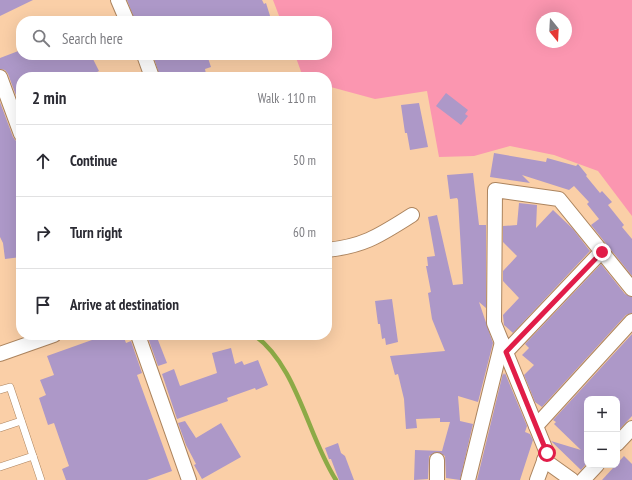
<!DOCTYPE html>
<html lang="en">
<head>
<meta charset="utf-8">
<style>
	:root { --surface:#fff; --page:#f7f7f7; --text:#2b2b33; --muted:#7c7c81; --line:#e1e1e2 }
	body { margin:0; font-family:"PT Sans Narrow",sans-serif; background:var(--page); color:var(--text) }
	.controls { position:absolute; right:12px; bottom:12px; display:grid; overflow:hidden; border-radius:8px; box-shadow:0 4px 16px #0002 }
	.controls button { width:36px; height:36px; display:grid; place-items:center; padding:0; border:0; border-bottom:1px solid var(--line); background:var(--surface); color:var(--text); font:20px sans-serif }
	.compass { position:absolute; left:536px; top:12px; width:36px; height:36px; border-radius:50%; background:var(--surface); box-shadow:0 4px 16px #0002; rotate:162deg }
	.stop { position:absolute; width:12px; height:12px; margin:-9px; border:3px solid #e11d48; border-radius:50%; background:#fff }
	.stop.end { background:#e11d48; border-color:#fff; box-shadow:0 1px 4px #0008 }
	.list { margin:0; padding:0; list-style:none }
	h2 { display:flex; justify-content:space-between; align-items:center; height:52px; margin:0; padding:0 16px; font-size:17px }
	h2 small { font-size:13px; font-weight:400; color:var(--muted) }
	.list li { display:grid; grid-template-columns:26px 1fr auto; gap:12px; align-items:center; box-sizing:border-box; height:72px; padding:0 16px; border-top:1px solid var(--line) }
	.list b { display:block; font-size:15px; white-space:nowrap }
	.list em { font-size:13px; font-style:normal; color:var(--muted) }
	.icon { flex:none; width:22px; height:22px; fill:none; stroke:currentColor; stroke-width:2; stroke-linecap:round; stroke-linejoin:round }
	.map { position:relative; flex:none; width:632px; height:480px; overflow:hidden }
	.search { position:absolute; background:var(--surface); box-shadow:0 4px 16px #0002; left:16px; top:16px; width:316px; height:44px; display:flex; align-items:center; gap:10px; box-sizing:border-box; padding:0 14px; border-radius:16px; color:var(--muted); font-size:15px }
	.panel { position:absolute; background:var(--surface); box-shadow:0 4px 16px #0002; left:16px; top:72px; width:316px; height:268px; border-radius:16px }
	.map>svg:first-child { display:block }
</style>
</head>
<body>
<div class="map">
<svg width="632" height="480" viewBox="0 0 632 480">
	<rect width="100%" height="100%" fill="#facfa7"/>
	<!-- green -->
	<path fill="#fb96b0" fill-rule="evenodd" d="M273 0H632V216L598 171 554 155 510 146 474 156 439 157 427 91 375 99 327 86V77H303L295 55H327V21H281ZM542 18H566V42H542Z"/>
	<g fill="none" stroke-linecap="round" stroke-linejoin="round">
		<!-- stream -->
		<path stroke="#8caa46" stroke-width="4.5" d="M254 335C297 365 308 437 336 480"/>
	</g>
	<!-- building -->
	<g fill="#ad98c8">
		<polygon points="0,0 33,0 0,16"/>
		<polygon points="127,0 262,0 264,4 266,3 271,19 265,21 135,21"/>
		<polygon points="21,50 21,55 91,55 99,71 87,77 21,77 21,109 8,74 5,70 0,69 0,58"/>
		<polygon points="153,55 163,55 165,59 179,55 207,55 211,67 205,69 206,74 198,77 160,77"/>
		<polygon points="446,93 468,110 465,114 468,116 461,125 436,106"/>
		<polygon points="0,102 13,137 16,141 21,142 21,257 5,259 3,243 0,237"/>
		<polygon points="419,103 428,147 410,150 407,133 405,133 401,105"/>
		<polygon points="494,153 546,162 547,158 576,166 578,164 587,175 586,176 600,193 602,191 612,202 608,205 624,225 622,227 632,239 632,276 591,225 599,219 587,204 589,202 574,186 569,190 522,175 530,183 490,177"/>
		<polygon points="473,173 479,225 486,225 486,308 479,302 493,343 478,402 458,396 460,421 473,424 460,480 446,478 445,456 437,452 429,456 428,479 414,480 415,450 442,451 450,422 440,422 440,418 416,419 417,428 406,429 404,399 398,374 395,375 390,356 445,351 432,319 428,293 431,292 426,266 428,266 427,257 435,256 428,217 437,215 453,285 463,284 458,200 457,198 450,199 447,175"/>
		<polygon points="519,203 537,205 536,228 553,210 573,229 590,251 513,333 504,325 503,315 519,298 503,281 503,271 517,256 503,242 503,226 517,225"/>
		<polygon points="601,264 625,294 632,297 632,313 626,315 542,407 535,402 524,375 534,365 522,355 529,348 525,344"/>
		<polygon points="392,299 398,342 386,345 385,338 382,339 380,324 378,324 375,301"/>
		<polygon points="632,334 632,416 617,432 617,399 587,399 587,463 581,470 552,442 551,441 581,450 554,424 556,422 553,420"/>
		<polygon points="106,335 123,335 126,343 131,341 142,373 137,375 172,471 147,480 66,480 62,469 69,466 54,423 48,425 39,398 46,395 40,380 54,375 47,356"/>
		<polygon points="147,335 156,335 167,363 158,366"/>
		<polygon points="231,348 235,364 242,361 244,365 258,360 268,385 256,390 255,388 227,398 228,401 177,419 162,374 174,369 180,386 217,373 212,353"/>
		<polygon points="503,373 504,375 505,373 527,426 525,432 530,434 533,440 520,480 477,480"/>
		<polygon points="185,421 196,438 221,423 241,457 202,479 194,465 196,464 186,445 178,423"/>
		<polygon points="338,443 341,453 345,456 354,480 339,480 331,459 329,459 325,448"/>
		<polygon points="624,456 632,464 632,480 602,480"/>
	</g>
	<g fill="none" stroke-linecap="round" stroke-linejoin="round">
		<defs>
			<g id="service">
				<polyline points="0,390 10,387 41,480"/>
				<polyline points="0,428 21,421"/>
				<polyline points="0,467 33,456"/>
			</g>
			<g id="minor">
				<polyline points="118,0 127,21"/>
				<polyline points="144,55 152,77"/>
				<polyline points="0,77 21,134"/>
				<path d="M327 250C365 246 380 235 412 215"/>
				<polyline points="138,335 189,480"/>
				<polyline points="506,352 601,252"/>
				<polyline points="0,354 54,335"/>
				<polyline points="536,426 632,321"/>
				<polyline points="617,444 632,428"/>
				<polyline points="437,460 437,480"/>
				<polyline points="544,460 572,480"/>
				<polyline points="468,480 502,342"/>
				<polyline points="537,480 547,453 494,323 495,190 559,199 632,289"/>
				<polyline points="583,480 597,465"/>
			</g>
		</defs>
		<!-- service casing -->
		<use href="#service" stroke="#ac845e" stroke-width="8"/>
		<!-- minor casing -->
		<use href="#minor" stroke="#ac845e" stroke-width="16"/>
		<!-- service -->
		<use href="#service" stroke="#fff" stroke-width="7"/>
		<!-- minor -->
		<use href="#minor" stroke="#fff" stroke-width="14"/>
	</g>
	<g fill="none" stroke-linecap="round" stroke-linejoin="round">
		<!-- route -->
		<polyline stroke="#e11d48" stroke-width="5" points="547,453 506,352 602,252"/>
	</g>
</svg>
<div class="controls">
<button>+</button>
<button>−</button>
</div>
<svg class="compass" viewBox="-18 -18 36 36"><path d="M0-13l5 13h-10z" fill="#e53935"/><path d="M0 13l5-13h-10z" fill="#7c7c81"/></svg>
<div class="stop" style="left:547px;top:453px"></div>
<div class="stop end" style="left:602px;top:252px"></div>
<div class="search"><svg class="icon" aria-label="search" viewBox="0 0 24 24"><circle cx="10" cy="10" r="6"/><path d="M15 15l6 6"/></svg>Search here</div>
<section class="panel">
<h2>2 min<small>Walk · 110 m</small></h2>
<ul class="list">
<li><svg class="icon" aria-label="ahead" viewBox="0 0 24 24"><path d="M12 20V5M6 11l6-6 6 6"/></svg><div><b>Continue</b></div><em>50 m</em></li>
<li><svg class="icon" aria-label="right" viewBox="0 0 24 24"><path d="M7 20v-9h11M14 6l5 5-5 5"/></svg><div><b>Turn right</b></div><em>60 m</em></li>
<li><svg class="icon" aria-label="arrive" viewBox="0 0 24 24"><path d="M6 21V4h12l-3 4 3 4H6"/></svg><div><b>Arrive at destination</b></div></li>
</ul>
</section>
</div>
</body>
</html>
